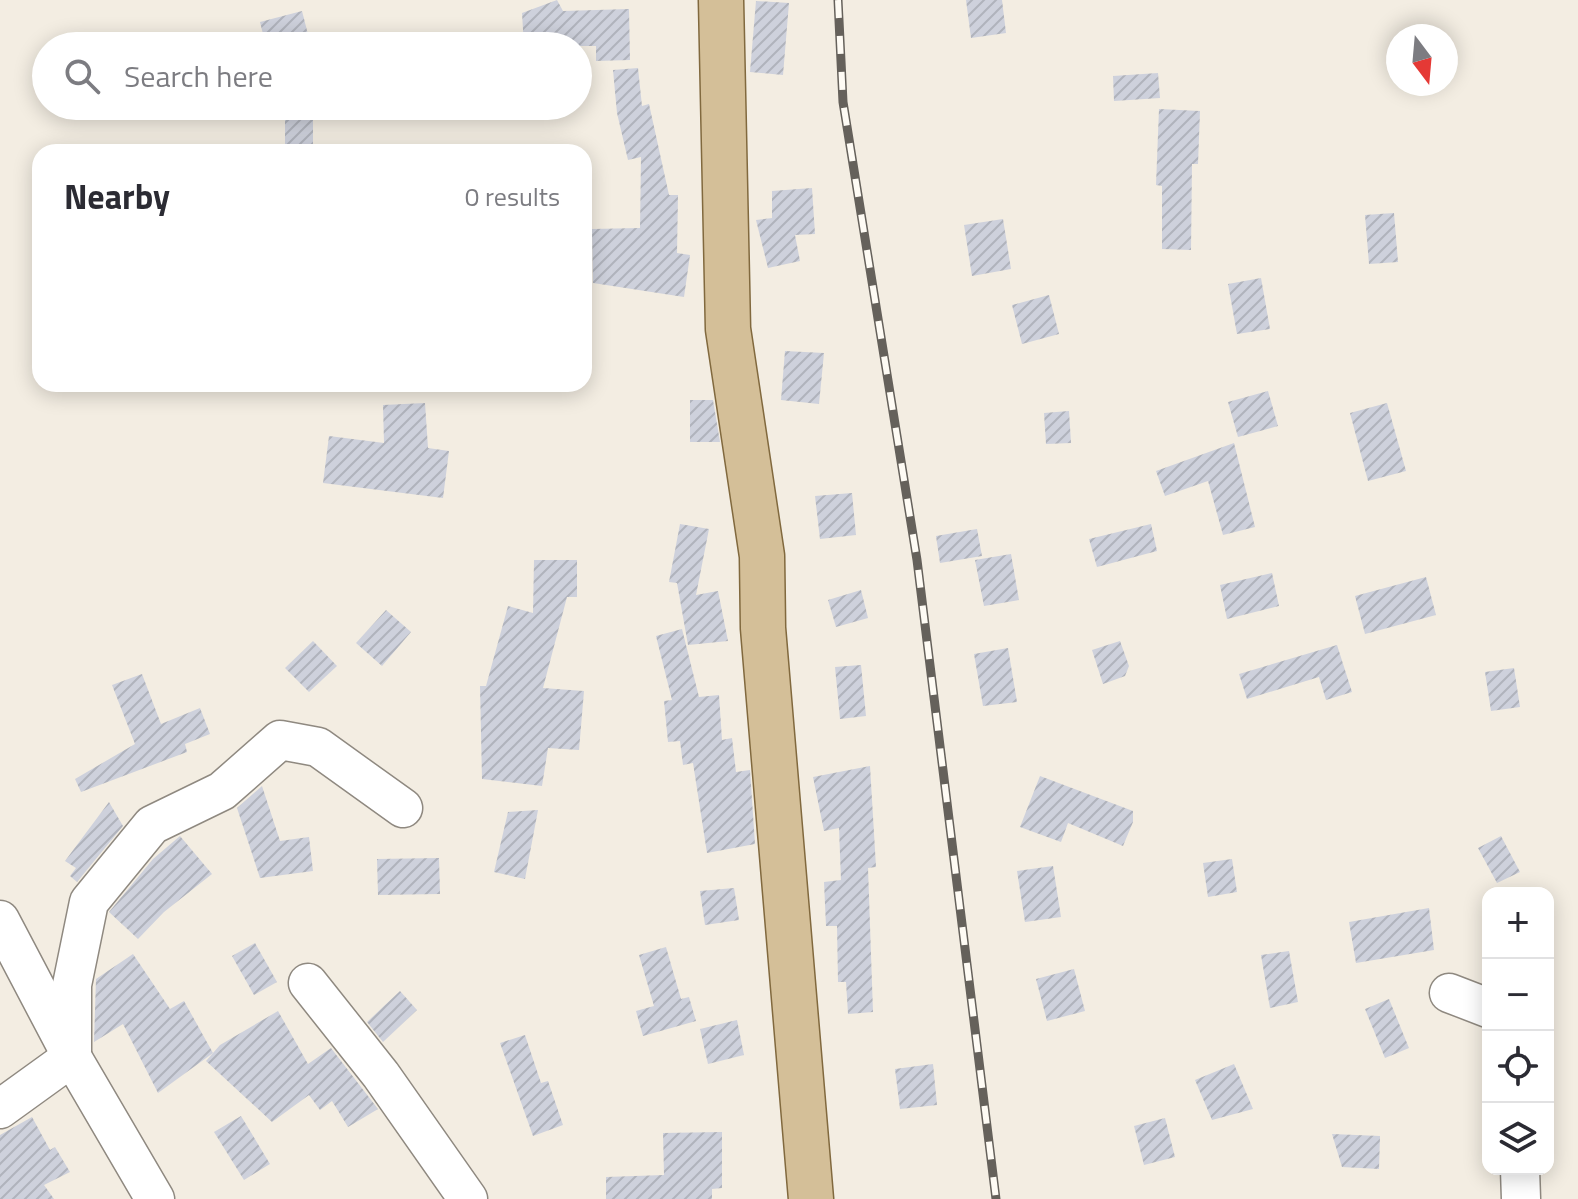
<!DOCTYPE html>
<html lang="en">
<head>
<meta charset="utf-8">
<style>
	:root { --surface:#fff; --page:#f2f2f3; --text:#2b2b33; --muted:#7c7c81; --line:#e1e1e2 }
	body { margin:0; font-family:"Titillium Web",sans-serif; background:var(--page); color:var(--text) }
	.controls { position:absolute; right:24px; bottom:24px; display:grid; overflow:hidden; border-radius:16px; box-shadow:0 4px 20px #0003 }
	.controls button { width:72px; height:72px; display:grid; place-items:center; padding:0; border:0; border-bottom:2px solid var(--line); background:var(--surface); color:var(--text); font:40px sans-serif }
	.compass { position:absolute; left:1386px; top:24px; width:72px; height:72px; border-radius:50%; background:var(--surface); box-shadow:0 4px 20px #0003; rotate:164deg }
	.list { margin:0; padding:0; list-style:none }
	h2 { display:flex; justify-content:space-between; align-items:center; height:104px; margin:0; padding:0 32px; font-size:34px }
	h2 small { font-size:26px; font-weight:400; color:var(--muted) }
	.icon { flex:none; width:44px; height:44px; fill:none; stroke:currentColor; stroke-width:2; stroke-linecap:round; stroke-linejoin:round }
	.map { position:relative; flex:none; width:1578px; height:1199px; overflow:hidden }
	.search { position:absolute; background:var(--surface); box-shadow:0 4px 20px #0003; left:32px; top:32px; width:560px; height:88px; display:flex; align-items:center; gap:20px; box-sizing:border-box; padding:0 28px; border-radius:44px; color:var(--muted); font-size:30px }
	.panel { position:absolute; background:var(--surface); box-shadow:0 4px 20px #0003; left:32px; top:144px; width:560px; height:248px; border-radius:24px }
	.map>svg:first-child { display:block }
</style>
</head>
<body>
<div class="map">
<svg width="1578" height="1199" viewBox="0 0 1578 1199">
	<defs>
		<pattern id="building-hatch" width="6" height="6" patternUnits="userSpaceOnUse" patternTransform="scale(2)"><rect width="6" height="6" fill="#ced1dc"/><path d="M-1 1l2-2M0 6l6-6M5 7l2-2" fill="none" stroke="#b0b3bc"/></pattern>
	</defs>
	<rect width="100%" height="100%" fill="#f3ede2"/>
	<!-- building -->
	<g fill="url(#building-hatch)">
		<polygon points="557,0 563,11 629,9 630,60 596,61 596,46 524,46 522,13"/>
		<polygon points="966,0 1002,0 1006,33 971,38"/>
		<polygon points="756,1 789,3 783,75 750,72"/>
		<polygon points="302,11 311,46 266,46 260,22"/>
		<polygon points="638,68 642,106 649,104 669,195 678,195 677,253 690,255 684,297 593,283 592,229 640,228 641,157 628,160 617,113 613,70"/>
		<polygon points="1158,73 1160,98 1114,101 1113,76"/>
		<polygon points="285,106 313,106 313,148 285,149"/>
		<polygon points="1159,109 1200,111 1198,164 1192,164 1191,250 1162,249 1162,186 1156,185"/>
		<polygon points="812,188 815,234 795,235 800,261 768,268 756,220 772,218 772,191"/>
		<polygon points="1394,213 1398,262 1369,264 1365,215"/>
		<polygon points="1003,219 1011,269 972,276 964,225"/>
		<polygon points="1261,278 1270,329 1237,334 1228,284"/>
		<polygon points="1049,295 1059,334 1022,344 1012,305"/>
		<polygon points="785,351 824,353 819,404 781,400"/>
		<polygon points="1268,391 1278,426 1238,437 1228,402"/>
		<polygon points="690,400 713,400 720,442 690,442"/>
		<polygon points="425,403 428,448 449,451 443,498 323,483 329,436 384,443 383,405"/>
		<polygon points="1387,403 1406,471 1368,481 1350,413"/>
		<polygon points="1069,411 1071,443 1046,444 1044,413"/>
		<polygon points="1234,443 1255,527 1223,535 1208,481 1165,496 1156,471"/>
		<polygon points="852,493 856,535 820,539 815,496"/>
		<polygon points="680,524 709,529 696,595 718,591 728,641 688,645 677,583 669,582"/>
		<polygon points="1151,524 1157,551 1097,567 1089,539"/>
		<polygon points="977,529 982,556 940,563 936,536"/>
		<polygon points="1011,554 1019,600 984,606 975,560"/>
		<polygon points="534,560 577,560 577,597 567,597 543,688 584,691 579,750 548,748 542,786 482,779 480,686 486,686 508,606 533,613"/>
		<polygon points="1272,573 1279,606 1227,619 1220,585"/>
		<polygon points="1426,577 1436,615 1365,634 1355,596"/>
		<polygon points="861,590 868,618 836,627 828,600"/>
		<polygon points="386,610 411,632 382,666 356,643"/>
		<polygon points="682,629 699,697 719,695 722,740 732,738 736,772 750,770 755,844 707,853 693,763 683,765 680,741 668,742 664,701 672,700 656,636"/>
		<polygon points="313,641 337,666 309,692 285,668"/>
		<polygon points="1120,641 1129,666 1125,676 1103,684 1092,650"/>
		<polygon points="1337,645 1352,692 1326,700 1319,677 1247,699 1239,674"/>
		<polygon points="1008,648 1017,702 983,706 974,654"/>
		<polygon points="861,665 866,716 840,719 835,667"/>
		<polygon points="1514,668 1520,707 1491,711 1485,672"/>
		<polygon points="142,674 161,724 200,708 210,734 185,744 187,752 81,792 75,779 135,744 112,685"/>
		<polygon points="870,766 876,867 868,868 873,1012 848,1014 846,982 838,982 837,926 826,926 824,882 841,880 839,828 824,831 813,777"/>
		<polygon points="1040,776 1133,811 1133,822 1123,846 1068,823 1061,842 1020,827"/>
		<polygon points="262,786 280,841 309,837 313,871 260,878 237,808"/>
		<polygon points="109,802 123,826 77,882 70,876 76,868 65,861"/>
		<polygon points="538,810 525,879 494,872 508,812"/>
		<polygon points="180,836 212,874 164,912 138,939 109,912 153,859"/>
		<polygon points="1501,836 1520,872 1497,883 1478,848"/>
		<polygon points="439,858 440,894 378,895 377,859"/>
		<polygon points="1232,859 1237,892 1208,897 1203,863"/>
		<polygon points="1053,866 1061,917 1025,922 1017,871"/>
		<polygon points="734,888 739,920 705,925 700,891"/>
		<polygon points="1429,908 1434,950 1356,963 1349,922"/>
		<polygon points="255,943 277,982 254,995 232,956"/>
		<polygon points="666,947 681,999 689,997 696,1021 643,1036 636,1011 654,1006 639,955"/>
		<polygon points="1289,951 1298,1002 1270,1008 1261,955"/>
		<polygon points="133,954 170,1009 184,1001 213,1053 158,1093 123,1024 94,1042 96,979"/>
		<polygon points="1074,969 1085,1011 1047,1021 1036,979"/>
		<polygon points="400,991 417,1010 383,1042 367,1022"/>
		<polygon points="1389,999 1409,1048 1385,1058 1365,1009"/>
		<polygon points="278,1011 308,1064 331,1048 378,1109 348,1127 332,1101 320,1110 309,1095 272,1122 206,1061 220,1045"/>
		<polygon points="737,1020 744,1055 708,1064 700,1029"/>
		<polygon points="525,1035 541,1083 548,1081 563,1125 533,1136 500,1043"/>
		<polygon points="933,1064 937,1105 900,1109 895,1069"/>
		<polygon points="1234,1064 1253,1109 1212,1120 1195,1080"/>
		<polygon points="241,1116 270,1164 244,1180 214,1132"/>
		<polygon points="32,1117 50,1150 55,1147 70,1172 44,1185 54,1199 0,1199 0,1135"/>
		<polygon points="1165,1118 1175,1157 1144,1165 1134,1126"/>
		<polygon points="722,1132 722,1188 712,1189 712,1199 606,1199 606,1177 664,1175 663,1133"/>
		<polygon points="1332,1134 1380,1136 1379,1169 1342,1167"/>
	</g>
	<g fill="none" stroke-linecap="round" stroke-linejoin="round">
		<defs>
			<g id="street">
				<polyline points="0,920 72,1057 155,1199"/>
				<polyline points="308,983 381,1075 468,1199"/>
				<polyline points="1449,993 1488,1008"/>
				<polyline points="72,1057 72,985 89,902 152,825 222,791 280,740 318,747 403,808"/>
				<polyline points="0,1109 72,1057"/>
				<polyline points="1520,1169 1521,1199"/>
			</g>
			<polyline id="primary" points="721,0 728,329 762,556 763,628 811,1199"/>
		</defs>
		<!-- street casing -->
		<use href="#street" stroke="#8f8980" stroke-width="41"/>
		<!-- primary casing -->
		<use href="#primary" stroke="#81693e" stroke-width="47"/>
		<!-- street -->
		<use href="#street" stroke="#fff" stroke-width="38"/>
		<!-- primary -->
		<use href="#primary" stroke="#d4bf98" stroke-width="44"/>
		<defs>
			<polyline id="rail" points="838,0 843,102 917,560 996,1199"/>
		</defs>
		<!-- rail casing -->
		<use href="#rail" stroke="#65615b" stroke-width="9"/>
		<!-- rail -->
		<use href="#rail" stroke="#fefbf4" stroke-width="6" stroke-dasharray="18" stroke-linecap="butt"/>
	</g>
</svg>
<div class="controls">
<button>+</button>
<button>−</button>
<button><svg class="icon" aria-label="locate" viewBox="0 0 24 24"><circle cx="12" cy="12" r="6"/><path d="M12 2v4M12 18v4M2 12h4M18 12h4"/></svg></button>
<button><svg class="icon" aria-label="layers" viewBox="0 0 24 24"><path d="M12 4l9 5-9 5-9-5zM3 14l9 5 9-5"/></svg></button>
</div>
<svg class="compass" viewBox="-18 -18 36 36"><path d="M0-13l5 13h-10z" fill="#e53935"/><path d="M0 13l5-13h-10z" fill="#7c7c81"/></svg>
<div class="search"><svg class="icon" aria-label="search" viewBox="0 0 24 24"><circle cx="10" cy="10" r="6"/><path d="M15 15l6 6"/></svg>Search here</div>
<section class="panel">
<h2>Nearby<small>0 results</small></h2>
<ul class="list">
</ul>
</section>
</div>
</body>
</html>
